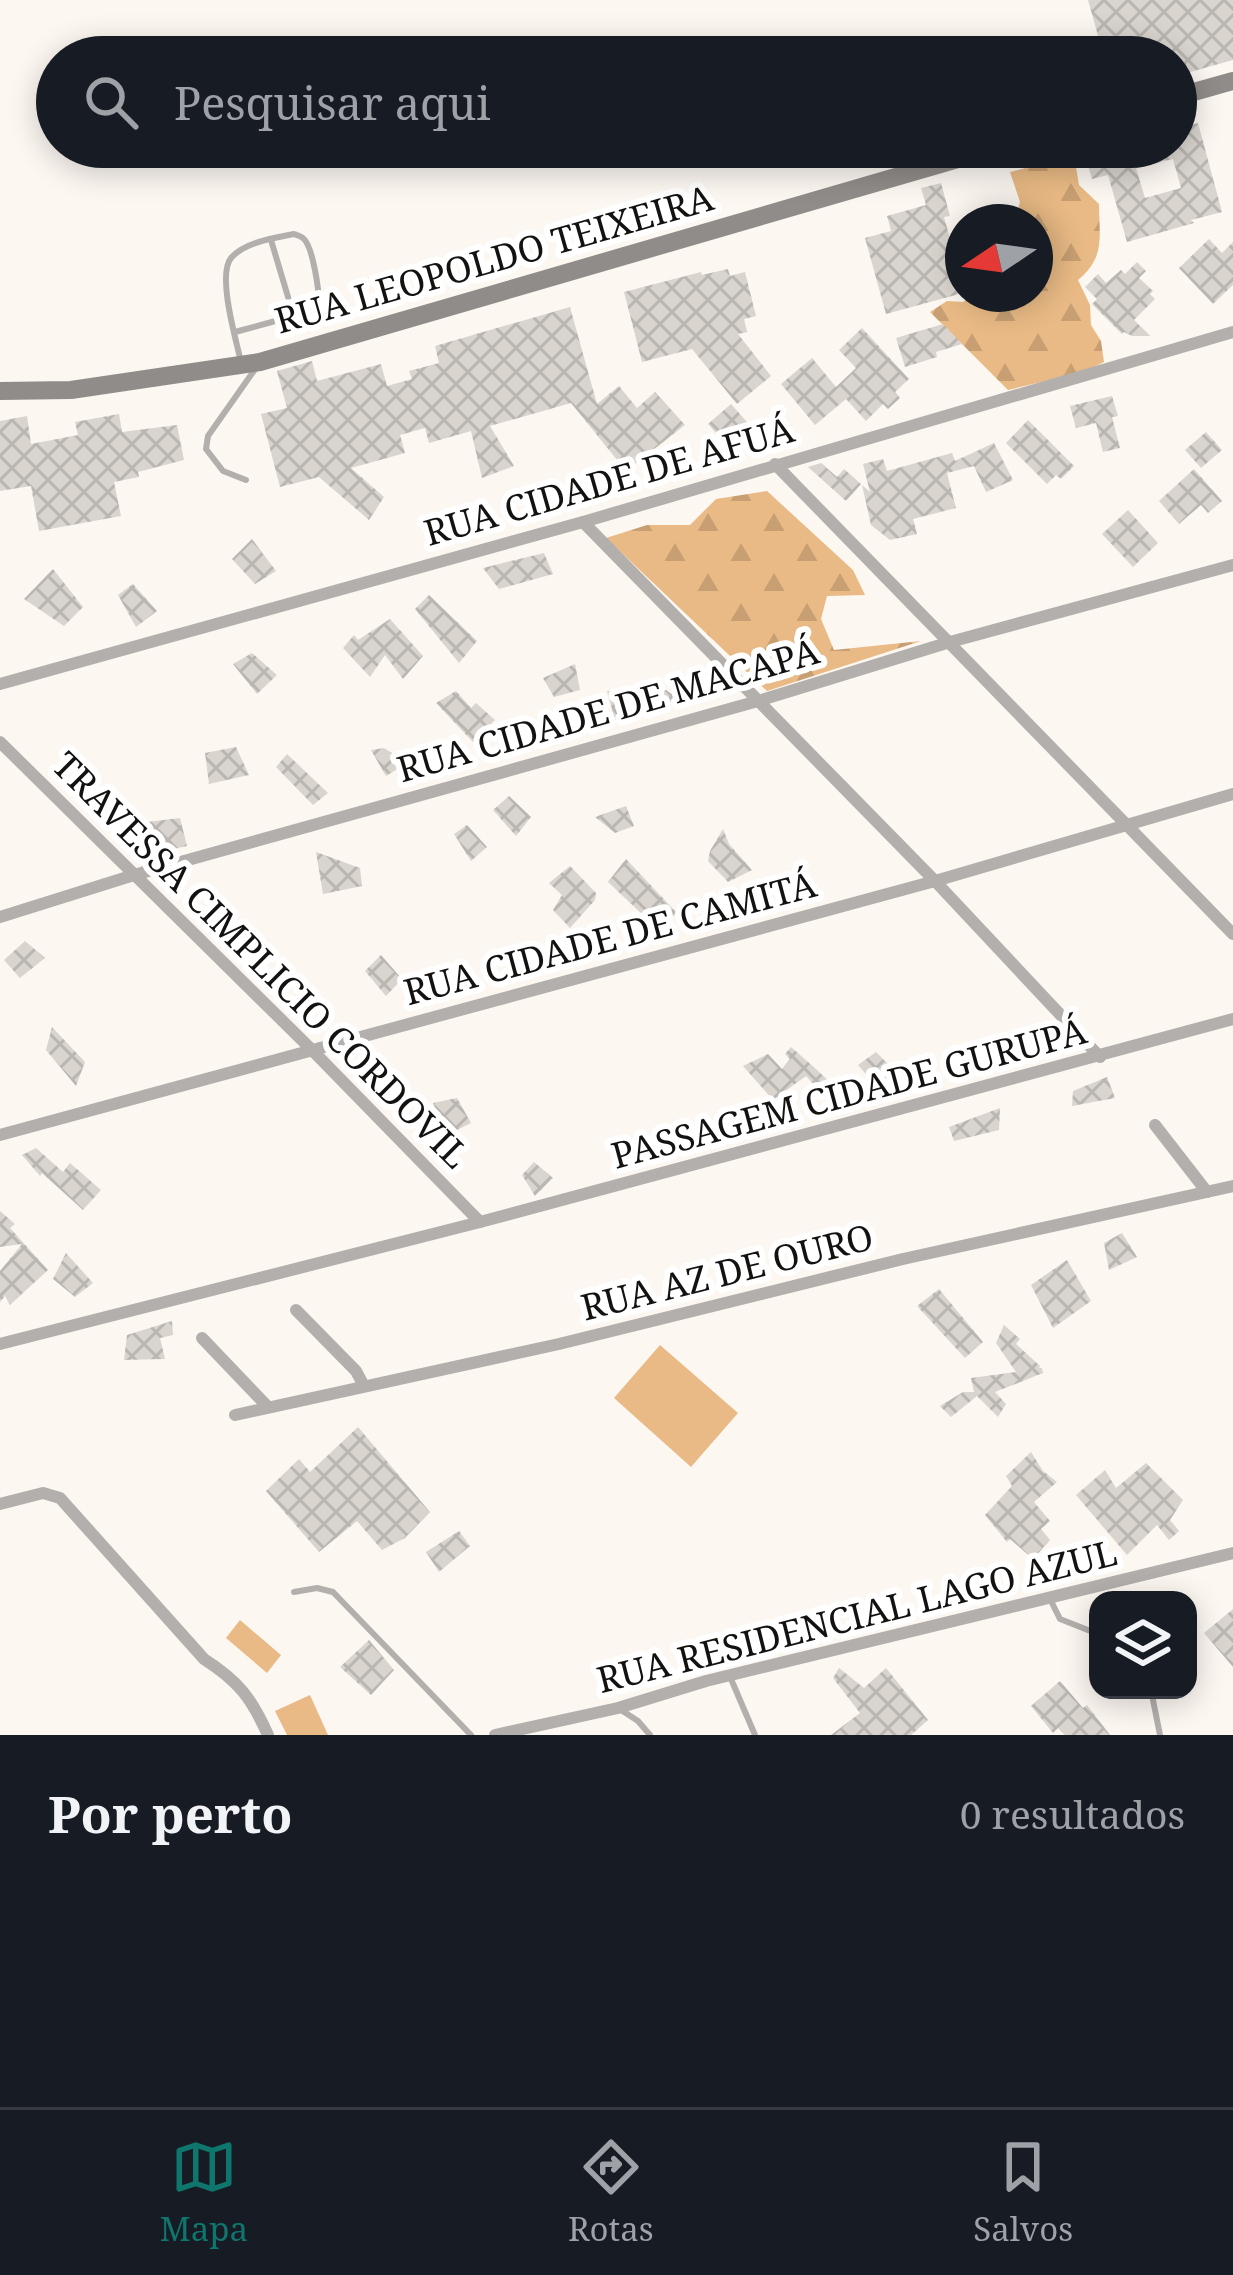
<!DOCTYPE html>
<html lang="pt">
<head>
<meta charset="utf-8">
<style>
	:root { --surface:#171b24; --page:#20242c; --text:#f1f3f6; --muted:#9ea1a6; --line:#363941; --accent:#0f766e }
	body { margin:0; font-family:"Noto Serif",serif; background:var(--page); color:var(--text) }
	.controls { position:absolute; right:36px; bottom:36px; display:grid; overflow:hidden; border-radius:24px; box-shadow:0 6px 30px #0003 }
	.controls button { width:108px; height:108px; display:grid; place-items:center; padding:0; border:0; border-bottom:3px solid var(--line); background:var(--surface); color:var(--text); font:60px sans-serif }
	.compass { position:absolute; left:945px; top:204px; width:108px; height:108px; border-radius:50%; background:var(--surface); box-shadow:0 6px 30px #0003; rotate:257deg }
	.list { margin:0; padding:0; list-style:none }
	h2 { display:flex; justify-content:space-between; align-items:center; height:156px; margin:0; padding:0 48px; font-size:51px }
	h2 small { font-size:39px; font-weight:400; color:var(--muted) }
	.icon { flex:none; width:66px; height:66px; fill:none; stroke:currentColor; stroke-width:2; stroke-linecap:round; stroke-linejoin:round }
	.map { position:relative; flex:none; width:1233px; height:1735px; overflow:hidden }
	.search { position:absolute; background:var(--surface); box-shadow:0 6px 30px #0003; left:36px; right:36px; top:36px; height:132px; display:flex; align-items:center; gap:30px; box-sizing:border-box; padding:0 42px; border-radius:66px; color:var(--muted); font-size:45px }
	.sheet { height:372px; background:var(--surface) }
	nav { display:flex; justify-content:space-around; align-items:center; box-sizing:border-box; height:168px; border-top:3px solid var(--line); background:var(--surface); font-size:33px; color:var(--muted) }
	nav a { display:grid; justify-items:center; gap:6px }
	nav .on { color:var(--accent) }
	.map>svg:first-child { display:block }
</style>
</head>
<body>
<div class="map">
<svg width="1233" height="1735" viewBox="0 0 1233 1735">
	<defs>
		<pattern id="forest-firs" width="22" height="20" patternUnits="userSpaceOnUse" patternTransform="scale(3)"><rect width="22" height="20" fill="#e9ba85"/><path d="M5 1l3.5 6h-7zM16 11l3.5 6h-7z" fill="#c79f72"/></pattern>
		<pattern id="building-cross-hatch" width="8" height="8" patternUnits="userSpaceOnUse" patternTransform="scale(3)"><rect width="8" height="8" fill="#d9d4ce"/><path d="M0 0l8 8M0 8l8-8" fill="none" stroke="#b9b5b0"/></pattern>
	</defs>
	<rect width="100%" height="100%" fill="#fcf7f1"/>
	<!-- forest -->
	<g fill="url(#forest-firs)">
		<path d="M1074 155 1079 185 1099 204C1099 236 1106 257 1078 280L1090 305 1091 325 1101 341 1104 362 1084 372 1008 390 930 312 947 301 963 302 973 294H1035V222H1014L1020 202 1010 172Z"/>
		<polygon points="767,491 853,570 865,595 827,596 821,619 834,650 921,641 767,691 606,538 647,525 690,525 716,499"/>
	</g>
	<!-- park -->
	<g fill="#e9ba85">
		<polygon points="660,1345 738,1413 691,1467 614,1398"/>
		<polygon points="240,1620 281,1655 267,1673 226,1638"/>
		<polygon points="310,1695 328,1735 287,1735 275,1711"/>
	</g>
	<!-- building -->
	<g fill="url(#building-cross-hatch)" fill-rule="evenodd">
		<polygon points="1088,0 1233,0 1233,60 1176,76 1176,57 1104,57"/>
		<path d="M1198 123 1222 212 1191 220 1194 223 1127 242 1108 175 1092 179 1085 155 1112 147H1176V129ZM1173 159 1181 188 1145 198 1136 168Z"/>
		<polygon points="941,183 950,216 944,217 953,249 963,246 963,293 886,314 865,238 891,231 887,216 926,205 921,188"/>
		<polygon points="1209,239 1222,253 1233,242 1233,285 1213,304 1179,268"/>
		<polygon points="1137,262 1146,271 1139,278 1153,291 1150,294 1155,299 1134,320 1150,336 1132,336 1124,332 1122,334 1092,304 1097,299 1085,287 1098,274 1106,283 1121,270 1125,274"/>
		<polygon points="728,269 730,276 745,272 756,316 744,319 747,332 738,334 771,376 737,404 692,349 642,362 624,292 701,272 702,275"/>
		<polygon points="570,307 597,404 619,386 637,408 655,392 685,425 626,471 571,403 490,426 514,466 482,478 471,431 429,443 425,428 400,435 405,453 351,468 384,497 369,520 319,477 280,487 261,414 287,408 277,371 312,361 317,381 381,364 387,386 412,379 409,371 439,363 435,346"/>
		<polygon points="943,324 962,344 936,352 937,357 905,367 896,338"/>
		<polygon points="862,328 909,379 895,392 900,398 888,409 883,404 866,421 846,399 815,425 781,384 812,358 836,387 856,368 839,350"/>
		<polygon points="1112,396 1118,416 1112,417 1120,448 1103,452 1096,423 1076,428 1070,406"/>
		<polygon points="731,404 755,431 733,452 708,424"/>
		<polygon points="119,414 122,432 177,425 184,460 138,472 139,477 114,482 121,516 39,531 31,486 0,491 0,421 27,416 31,444 78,435 75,422"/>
		<polygon points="1028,420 1074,466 1061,479 1056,475 1047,484 1006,443"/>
		<polygon points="1206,432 1222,450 1201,468 1185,450"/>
		<polygon points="994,443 1013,480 986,492 974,466 947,473 956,508 913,519 917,534 890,540 871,525 862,485 870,492 863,464 883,459 887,471 952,453 955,461"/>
		<polygon points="821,463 837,477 844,469 861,484 846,501 808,467"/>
		<polygon points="1194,469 1222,501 1208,513 1201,505 1179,524 1159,501"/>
		<polygon points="1128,510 1158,543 1133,567 1102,534"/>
		<polygon points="252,539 276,571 255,584 232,559"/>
		<polygon points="544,553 553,574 499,589 483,568"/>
		<polygon points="53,569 83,607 64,626 24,599"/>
		<polygon points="133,584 157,611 136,627 118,595"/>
		<polygon points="429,595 477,641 459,663 415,609"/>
		<polygon points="390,619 423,656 403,679 385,655 370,677 343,648 354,635 358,640"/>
		<polygon points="252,653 277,675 257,694 233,664"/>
		<polygon points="575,664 580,690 554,697 543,678"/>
		<polygon points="666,690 680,700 615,720 607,691"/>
		<polygon points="456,691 471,708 476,703 495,720 473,742 436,703"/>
		<polygon points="236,747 249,775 209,784 205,753"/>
		<polygon points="384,748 407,763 386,776 371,750"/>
		<polygon points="287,754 328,793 313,805 276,767"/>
		<polygon points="509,796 531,817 516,836 493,810"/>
		<polygon points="626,806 634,826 615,833 595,817"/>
		<polygon points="180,818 187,846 137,857 131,843 143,839 139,823"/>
		<polygon points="467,825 487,847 471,861 454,834"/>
		<polygon points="723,829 729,844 752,870 728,882 708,861 710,851"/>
		<polygon points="316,852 360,868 362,886 323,894"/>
		<polygon points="626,859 676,912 662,933 608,882"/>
		<polygon points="570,866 596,893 595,900 570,928 553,910 562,895 549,883"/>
		<polygon points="25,941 45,958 20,978 4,960"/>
		<polygon points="381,955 402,979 386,996 365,971"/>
		<polygon points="52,1027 85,1062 76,1086 46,1050"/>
		<polygon points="791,1047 816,1069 833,1085 821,1093 806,1076 773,1100 743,1066 768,1054 782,1069 790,1059 785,1054"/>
		<polygon points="876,1052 894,1070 878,1088 858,1065"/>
		<polygon points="1107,1077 1115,1098 1072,1106 1073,1091"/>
		<polygon points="457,1098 471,1123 447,1135 433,1103"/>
		<polygon points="1000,1108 999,1130 954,1141 949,1127"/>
		<polygon points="36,1148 63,1172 70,1163 101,1190 83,1210 42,1173 40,1176 22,1155"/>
		<polygon points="534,1162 553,1178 535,1196 522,1175"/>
		<polygon points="0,1211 15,1224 10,1228 48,1270 10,1305 5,1296 0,1302 0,1271 22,1244 0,1247"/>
		<polygon points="1122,1233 1137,1257 1109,1270 1104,1243"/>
		<polygon points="66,1253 93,1283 75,1297 53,1279"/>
		<polygon points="1067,1260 1091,1301 1053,1328 1031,1285"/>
		<polygon points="939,1289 983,1342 965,1358 917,1306"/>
		<polygon points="172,1321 173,1335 160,1338 165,1359 124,1360 127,1335"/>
		<polygon points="1004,1325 1020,1339 1016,1344 1040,1366 1039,1368 1042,1368 1043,1373 995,1392 1006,1404 998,1417 977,1396 951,1417 940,1406 963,1392 974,1392 971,1378 1016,1372 996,1343"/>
		<polygon points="358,1427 430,1512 405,1538 382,1550 357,1521 319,1552 266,1491 299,1459 310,1472"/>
		<polygon points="1031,1452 1043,1471 1057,1482 1034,1502 1050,1521 1041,1529 1050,1540 1033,1559 1010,1539 1007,1542 985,1515 1012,1486 1006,1476"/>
		<polygon points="1146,1463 1183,1500 1170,1520 1179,1531 1169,1540 1157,1525 1127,1555 1076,1495 1105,1470 1116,1488"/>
		<polygon points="459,1531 470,1546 439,1572 426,1552"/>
		<polygon points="1233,1609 1233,1667 1204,1633"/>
		<polygon points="369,1640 394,1670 371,1695 340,1667"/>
		<polygon points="839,1668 864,1688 886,1668 928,1720 911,1735 831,1735 860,1713 833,1678"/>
		<polygon points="1060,1681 1083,1708 1087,1705 1110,1735 1065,1735 1058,1728 1053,1733 1031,1706"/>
	</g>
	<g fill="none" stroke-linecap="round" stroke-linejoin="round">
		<!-- lane -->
		<g stroke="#b2afad" stroke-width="6">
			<polyline points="271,240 294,317"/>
			<path d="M235 332 312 311 319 304C319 290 313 248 304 239 301 236 297 235 294 234 274 238 245 242 231 258 217 275 236 340 241 362"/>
			<polyline points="246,480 223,471 206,449 208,436 258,365"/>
			<polyline points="294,1592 317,1588 333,1592 471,1735"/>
			<polyline points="1051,1601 1060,1619 1098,1634"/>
			<polyline points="731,1679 755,1735"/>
			<polyline points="1151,1690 1160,1735"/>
			<polyline points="621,1710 638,1721 650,1735"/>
		</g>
		<!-- street -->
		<g stroke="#b2afad" stroke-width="12">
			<polyline points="775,464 1233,934"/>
			<polyline points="583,522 935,881 1100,1057"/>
			<polyline points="0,684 583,522 1233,332"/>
			<polyline points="0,742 312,1050 480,1222"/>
			<polyline points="0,917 134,875 758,701 950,642 1233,565"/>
			<polyline points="1155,1125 1207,1192"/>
			<polyline points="0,1135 935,881 1233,794"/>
			<polyline points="296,1310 356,1371 364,1386"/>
			<polyline points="202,1338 267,1406"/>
			<polyline points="0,1344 480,1222 1233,1019"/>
			<polyline points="235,1415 559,1344 903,1259 1233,1186"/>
			<path d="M0 1504 43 1493 60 1498 204 1659C238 1681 251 1697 268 1735"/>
			<polyline points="495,1735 618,1708 706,1681 1233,1553"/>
		</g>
		<!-- secondary -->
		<g stroke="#908c89" stroke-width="18">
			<polyline points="1176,97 1233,81"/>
			<polyline points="0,391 71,390 260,362 999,147"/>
		</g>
	</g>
	<g text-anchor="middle" stroke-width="12" stroke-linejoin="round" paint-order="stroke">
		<!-- street labels -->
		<g font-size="36" fill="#141210" stroke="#fff">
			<text transform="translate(494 259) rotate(-16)" y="13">RUA LEOPOLDO TEIXEIRA</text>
			<text transform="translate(609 481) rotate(-16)" y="13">RUA CIDADE DE AFUÁ</text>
			<text transform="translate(608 710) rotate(-16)" y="13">RUA CIDADE DE MACAPÁ</text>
			<text transform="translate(610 938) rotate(-15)" y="13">RUA CIDADE DE CAMITÁ</text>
			<text transform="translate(261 960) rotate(45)" y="13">TRAVESSA CIMPLICIO CORDOVIL</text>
			<text transform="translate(849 1093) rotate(-15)" y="13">PASSAGEM CIDADE GURUPÁ</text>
			<text transform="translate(727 1272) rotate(-14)" y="13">RUA AZ DE OURO</text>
			<text transform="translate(857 1616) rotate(-14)" y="13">RUA RESIDENCIAL LAGO AZUL</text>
		</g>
	</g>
</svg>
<div class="controls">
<button><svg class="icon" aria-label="layers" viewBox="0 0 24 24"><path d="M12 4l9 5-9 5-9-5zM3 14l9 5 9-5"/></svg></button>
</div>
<svg class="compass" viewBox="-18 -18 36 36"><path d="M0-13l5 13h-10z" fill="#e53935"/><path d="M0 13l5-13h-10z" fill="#9ea1a6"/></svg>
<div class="search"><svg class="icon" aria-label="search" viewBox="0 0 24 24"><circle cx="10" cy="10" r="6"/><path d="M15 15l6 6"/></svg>Pesquisar aqui</div>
</div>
<section class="sheet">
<h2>Por perto<small>0 resultados</small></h2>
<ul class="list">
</ul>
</section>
<nav>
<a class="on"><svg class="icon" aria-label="map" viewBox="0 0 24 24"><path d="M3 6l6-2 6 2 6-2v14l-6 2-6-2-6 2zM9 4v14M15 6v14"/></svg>Mapa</a>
<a><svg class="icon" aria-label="directions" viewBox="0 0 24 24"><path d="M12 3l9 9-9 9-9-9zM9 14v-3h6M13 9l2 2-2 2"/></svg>Rotas</a>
<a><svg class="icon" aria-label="saved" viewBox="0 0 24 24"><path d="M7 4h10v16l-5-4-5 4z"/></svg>Salvos</a>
</nav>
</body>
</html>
